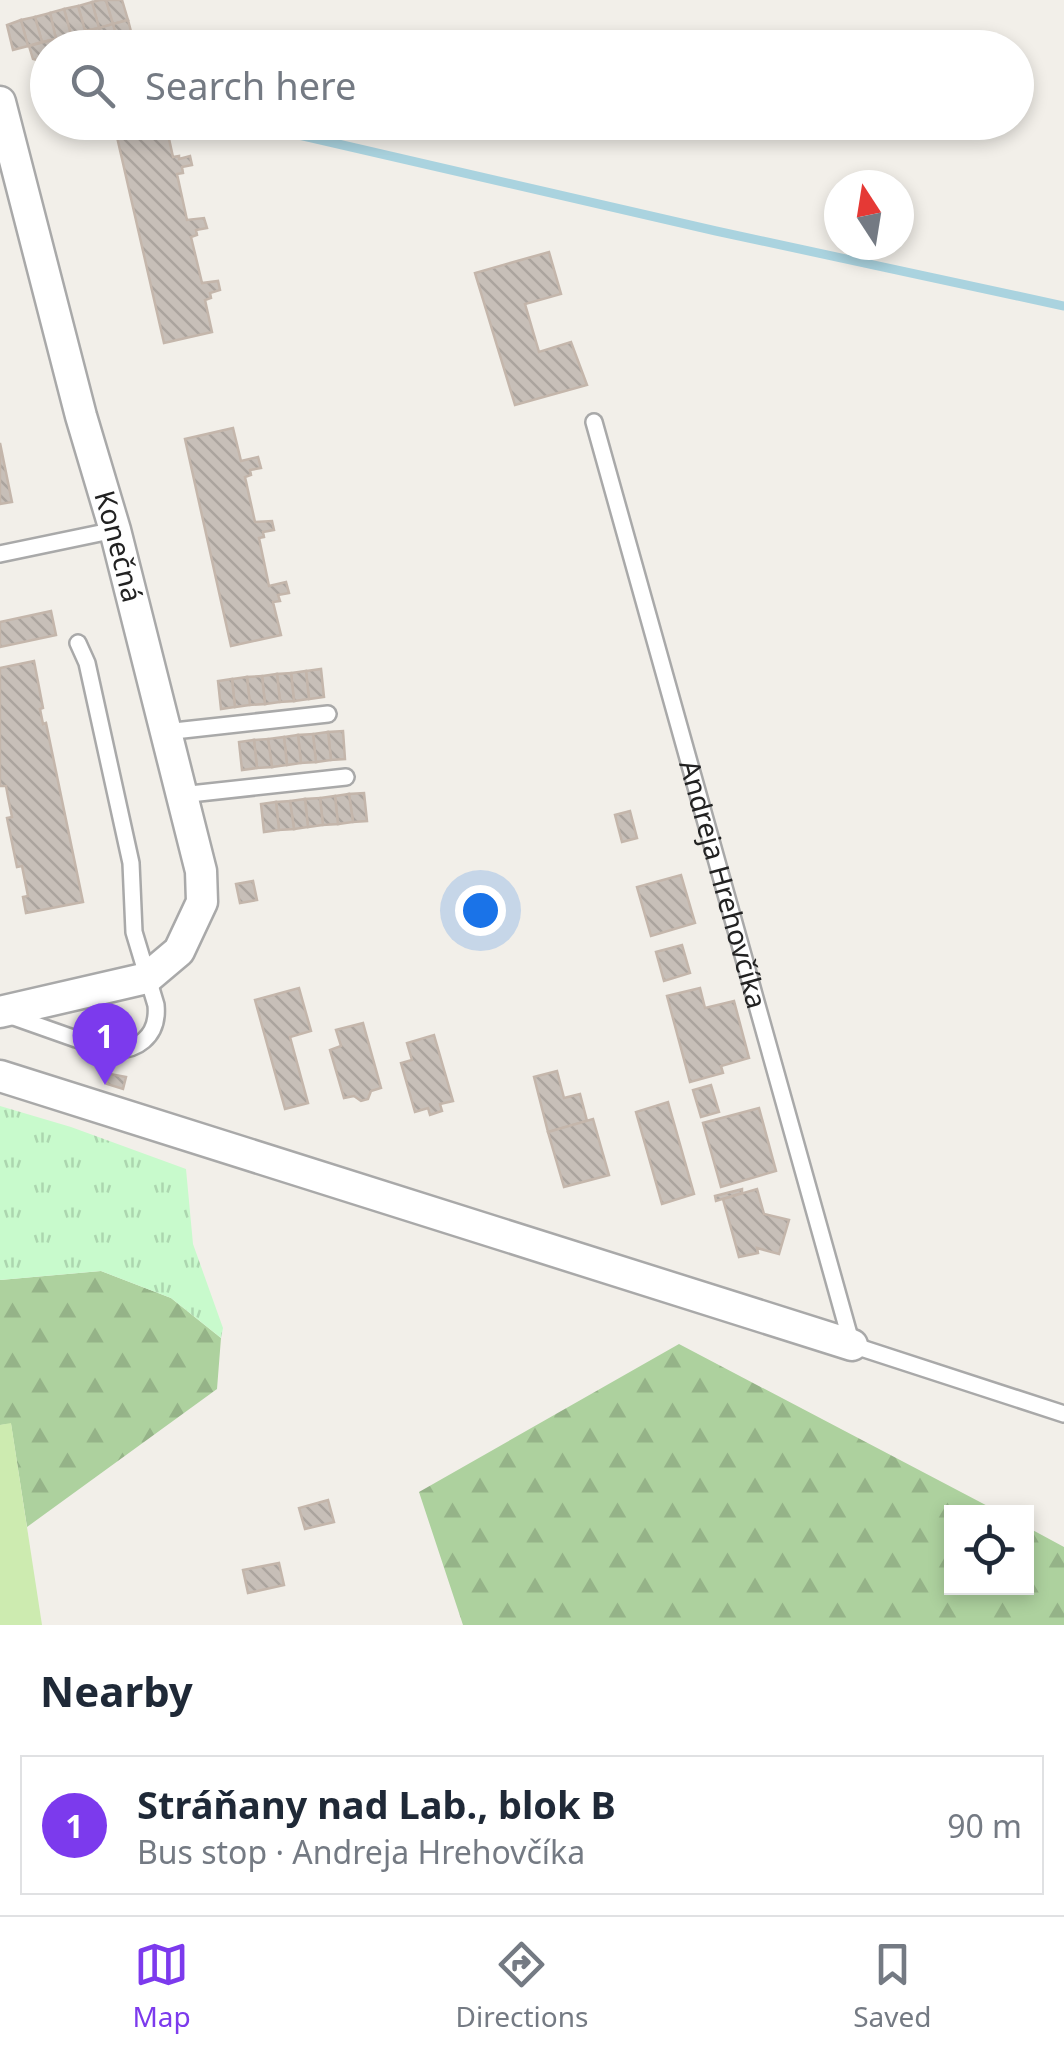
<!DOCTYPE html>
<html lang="en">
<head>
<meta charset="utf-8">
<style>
	:root { --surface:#fff; --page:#f2f2f3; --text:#1f2937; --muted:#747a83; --line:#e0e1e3; --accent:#7c3aed }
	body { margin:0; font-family:"Noto Sans",sans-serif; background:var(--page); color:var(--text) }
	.controls { position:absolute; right:30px; bottom:30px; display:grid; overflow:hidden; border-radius:0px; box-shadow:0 5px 15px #0003 }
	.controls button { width:90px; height:90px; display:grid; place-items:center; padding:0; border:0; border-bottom:2px solid var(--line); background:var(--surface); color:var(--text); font:50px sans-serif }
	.compass { position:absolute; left:824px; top:170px; width:90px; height:90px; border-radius:50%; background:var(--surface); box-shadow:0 5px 15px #0003; rotate:348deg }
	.you { position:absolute; left:480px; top:910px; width:35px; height:35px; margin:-25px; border:8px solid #fff; border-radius:50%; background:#1a73e8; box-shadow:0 0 0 15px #1a73e833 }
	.badge { display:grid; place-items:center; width:65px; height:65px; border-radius:50%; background:var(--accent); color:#fff; font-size:32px; font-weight:700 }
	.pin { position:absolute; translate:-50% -82px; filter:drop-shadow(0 2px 5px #0008) }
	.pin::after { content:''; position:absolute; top:52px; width:35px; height:30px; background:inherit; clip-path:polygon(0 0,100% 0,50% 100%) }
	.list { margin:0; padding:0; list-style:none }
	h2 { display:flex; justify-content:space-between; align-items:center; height:130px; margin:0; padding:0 40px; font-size:42px }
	h2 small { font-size:32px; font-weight:400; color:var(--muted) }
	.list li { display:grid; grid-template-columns:65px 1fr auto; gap:30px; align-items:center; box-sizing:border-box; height:140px; margin:0 20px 20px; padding:0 20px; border:2px solid var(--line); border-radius:0px }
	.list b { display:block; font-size:38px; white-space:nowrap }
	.list p { margin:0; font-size:32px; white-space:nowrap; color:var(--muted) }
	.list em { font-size:32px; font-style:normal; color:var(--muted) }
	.icon { flex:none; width:55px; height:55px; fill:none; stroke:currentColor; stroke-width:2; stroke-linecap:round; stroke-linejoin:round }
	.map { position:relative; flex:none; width:1064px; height:1625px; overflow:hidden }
	.search { position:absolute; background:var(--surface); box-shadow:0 5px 15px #0003; left:30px; right:30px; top:30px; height:110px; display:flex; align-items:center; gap:25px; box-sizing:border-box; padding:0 35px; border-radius:55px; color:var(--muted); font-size:38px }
	.sheet { height:290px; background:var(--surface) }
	nav { display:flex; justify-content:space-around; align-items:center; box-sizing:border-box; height:140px; border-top:2px solid var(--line); background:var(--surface); font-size:28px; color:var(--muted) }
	nav a { display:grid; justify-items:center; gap:5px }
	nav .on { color:var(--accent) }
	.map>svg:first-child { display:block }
</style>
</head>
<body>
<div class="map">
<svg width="1064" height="1625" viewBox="0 0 1064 1625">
	<defs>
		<pattern id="forest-firs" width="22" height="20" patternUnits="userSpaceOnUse" patternTransform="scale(2.5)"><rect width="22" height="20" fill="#add19e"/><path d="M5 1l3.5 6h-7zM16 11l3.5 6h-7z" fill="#95b388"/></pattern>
		<pattern id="park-tufts" width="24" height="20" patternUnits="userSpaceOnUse" patternTransform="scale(2.5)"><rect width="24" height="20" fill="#c8facc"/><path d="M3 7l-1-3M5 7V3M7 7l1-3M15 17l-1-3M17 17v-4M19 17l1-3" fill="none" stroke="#acd6af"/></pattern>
		<pattern id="building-back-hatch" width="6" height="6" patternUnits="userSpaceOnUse" patternTransform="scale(2.5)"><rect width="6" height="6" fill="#c7bfb8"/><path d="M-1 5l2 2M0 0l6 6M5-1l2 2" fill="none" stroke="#aba49e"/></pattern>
	</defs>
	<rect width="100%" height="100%" fill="#f2efe9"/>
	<!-- forest -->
	<g fill="url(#forest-firs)">
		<polygon points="101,1271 171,1298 221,1338 217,1389 27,1527 11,1424 0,1425 0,1280"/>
		<polygon points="679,1344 999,1512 952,1512 952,1588 1026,1588 1027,1527 1064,1547 1064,1625 463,1625 419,1492"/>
	</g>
	<!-- park -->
	<polygon fill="url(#park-tufts)" points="0,1106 71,1127 186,1169 193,1244 223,1328 221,1338 171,1298 101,1271 0,1280"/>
	<!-- garden -->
	<polygon fill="#cdebb0" points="11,1423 42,1625 0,1625 0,1425"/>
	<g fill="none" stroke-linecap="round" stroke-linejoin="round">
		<!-- stream -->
		<polyline stroke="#aad3df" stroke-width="9" points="299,135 716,231 1064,306"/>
	</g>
	<!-- building -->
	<g fill="url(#building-back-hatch)" stroke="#c4b6ab" stroke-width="2.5">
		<polygon points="100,0 106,0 113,24 99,28 92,2"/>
		<polygon points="106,0 122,0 128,20 113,24"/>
		<polygon points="92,2 99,28 85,31 78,6"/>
		<polygon points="78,6 85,31 71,35 64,9"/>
		<polygon points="64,9 71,35 56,39 50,13"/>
		<polygon points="50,13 56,39 42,42 35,17"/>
		<polygon points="35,17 42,42 28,46 21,20"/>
		<polygon points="21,20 28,46 13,50 7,25"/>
		<polygon points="128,20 135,47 119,48 113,24"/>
		<polygon points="113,24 119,48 104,48 99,28"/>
		<polygon points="99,28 104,48 89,48 85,31"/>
		<polygon points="85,31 89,48 74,48 71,35"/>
		<polygon points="71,35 74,48 48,48 48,63 33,59 29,46"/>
		<polygon points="166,125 173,157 179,156 179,159 190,156 192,165 182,167 183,173 177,174 187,220 204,218 207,228 196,230 197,235 191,237 202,283 218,281 220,290 210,293 211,298 205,300 212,332 164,343 117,137"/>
		<polygon points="549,252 561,294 525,304 539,352 571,342 587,385 515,405 475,273"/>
		<polygon points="233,428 241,461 258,457 261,468 250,470 251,475 245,477 255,522 272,521 274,530 263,532 264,537 259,538 269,586 286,582 289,593 278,595 280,601 273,602 281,635 231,646 185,439"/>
		<polygon points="0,443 12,502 0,504"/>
		<polygon points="51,611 56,635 0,647 0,622"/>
		<polygon points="34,661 43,708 40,709 43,724 46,723 83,902 26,913 23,897 28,896 22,866 17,867 7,818 12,817 8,797 6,786 0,786 0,668"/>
		<polygon points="321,669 324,697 309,699 306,671"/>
		<polygon points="306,671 309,699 294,701 291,673"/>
		<polygon points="291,673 294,701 280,702 277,674"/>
		<polygon points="277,674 280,702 265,704 262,676"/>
		<polygon points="262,676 265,704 250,705 247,677"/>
		<polygon points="247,677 250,705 235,707 232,679"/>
		<polygon points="232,679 235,707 221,709 218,681"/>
		<polygon points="343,731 345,759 331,760 328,732"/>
		<polygon points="328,732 331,760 316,762 313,734"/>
		<polygon points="313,734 316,762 301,763 298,735"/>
		<polygon points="298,735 301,763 287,765 284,737"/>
		<polygon points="284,737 287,765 272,767 268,739"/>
		<polygon points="268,739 272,767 257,768 254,740"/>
		<polygon points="254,740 257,768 242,770 239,742"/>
		<polygon points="364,793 367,821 353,822 349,794"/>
		<polygon points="349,794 353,822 338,824 335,796"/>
		<polygon points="335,796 338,824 323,825 320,798"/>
		<polygon points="320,798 323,825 308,827 305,799"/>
		<polygon points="305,799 308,827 294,829 290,801"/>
		<polygon points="290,801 294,829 279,830 276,802"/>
		<polygon points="276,802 279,830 264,832 261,804"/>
		<polygon points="630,811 637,838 622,842 615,815"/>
		<polygon points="681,875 695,923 651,936 637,887"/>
		<polygon points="253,881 257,900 240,903 236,884"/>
		<polygon points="682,945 690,973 664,981 656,952"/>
		<polygon points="299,988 311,1031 290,1037 308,1103 285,1109 255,1000"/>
		<polygon points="700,988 705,1008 734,1001 749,1058 721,1066 723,1073 690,1082 667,996"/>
		<polygon points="363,1023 381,1088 371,1091 368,1099 361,1101 354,1096 344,1098 330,1050 341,1046 336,1030"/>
		<polygon points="434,1035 453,1101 440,1104 442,1111 430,1115 428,1108 415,1112 401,1063 412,1060 407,1043"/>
		<polygon points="557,1071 564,1098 580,1094 587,1121 548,1132 534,1077"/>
		<polygon points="110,1074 126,1077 123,1089 107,1084"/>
		<polygon points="711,1085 719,1112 701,1117 693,1090"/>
		<polygon points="668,1102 694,1194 662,1204 636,1112"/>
		<polygon points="759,1108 776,1171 721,1187 703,1123"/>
		<polygon points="593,1119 609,1175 564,1187 548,1132"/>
		<polygon points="742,1189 742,1193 716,1201 715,1196"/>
		<polygon points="757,1189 764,1214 789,1220 779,1254 757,1248 758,1253 739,1257 723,1199"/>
		<polygon points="328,1500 334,1522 305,1529 299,1508"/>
		<polygon points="279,1563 284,1585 248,1593 243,1570"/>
	</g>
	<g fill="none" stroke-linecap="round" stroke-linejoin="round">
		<defs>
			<g id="service">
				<path id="s1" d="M594 422 852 1345 1064 1414"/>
				<polyline points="0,554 115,530"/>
				<polyline points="165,732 328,714"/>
				<polyline points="181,795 346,777"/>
				<path d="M8 1015C31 1023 53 1031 76 1039 86 1042 96 1047 106 1049 137 1054 159 1036 156 1005L134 932 131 863 87 663 78 643"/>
			</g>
			<g id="minor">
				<path id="s2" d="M0 102 81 416 115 530 201 871 202 902 179 951 147 978 0 1012"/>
				<polyline points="0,1076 852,1345"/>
			</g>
		</defs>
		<!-- service casing -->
		<use href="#service" stroke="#a9a9a9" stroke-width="20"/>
		<!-- minor casing -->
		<use href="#minor" stroke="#a9a9a9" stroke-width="35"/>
		<!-- service -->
		<use href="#service" stroke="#fff" stroke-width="15"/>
		<!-- minor -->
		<use href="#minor" stroke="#fff" stroke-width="30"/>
	</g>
	<g text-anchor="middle" stroke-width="10" stroke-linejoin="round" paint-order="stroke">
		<!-- street labels -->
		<g font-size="28" fill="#222" stroke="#fff">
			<text dy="10" stroke="none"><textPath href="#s2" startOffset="460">Konečná</textPath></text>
			<text dy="10" stroke="none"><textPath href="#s1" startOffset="480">Andreja Hrehovčíka</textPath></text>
		</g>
	</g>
</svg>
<div class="controls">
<button><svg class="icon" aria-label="locate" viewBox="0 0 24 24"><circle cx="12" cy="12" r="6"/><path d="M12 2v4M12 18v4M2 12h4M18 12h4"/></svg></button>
</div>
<svg class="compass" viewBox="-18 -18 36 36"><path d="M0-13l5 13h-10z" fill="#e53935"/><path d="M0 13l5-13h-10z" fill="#747a83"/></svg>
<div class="you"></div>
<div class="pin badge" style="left:105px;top:1085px">1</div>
<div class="search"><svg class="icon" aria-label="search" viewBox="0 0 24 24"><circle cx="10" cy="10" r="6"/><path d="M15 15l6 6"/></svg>Search here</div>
</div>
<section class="sheet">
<h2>Nearby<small></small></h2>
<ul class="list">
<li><span class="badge">1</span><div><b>Stráňany nad Lab., blok B</b><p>Bus stop · Andreja Hrehovčíka</p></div><em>90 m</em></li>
</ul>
</section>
<nav>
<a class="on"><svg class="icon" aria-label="map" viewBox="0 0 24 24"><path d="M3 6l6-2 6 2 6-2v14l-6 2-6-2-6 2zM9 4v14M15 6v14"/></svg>Map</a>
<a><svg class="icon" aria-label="directions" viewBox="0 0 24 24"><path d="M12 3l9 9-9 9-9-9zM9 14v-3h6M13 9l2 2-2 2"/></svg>Directions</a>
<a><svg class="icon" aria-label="saved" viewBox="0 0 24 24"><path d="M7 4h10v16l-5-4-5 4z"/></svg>Saved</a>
</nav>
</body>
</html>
